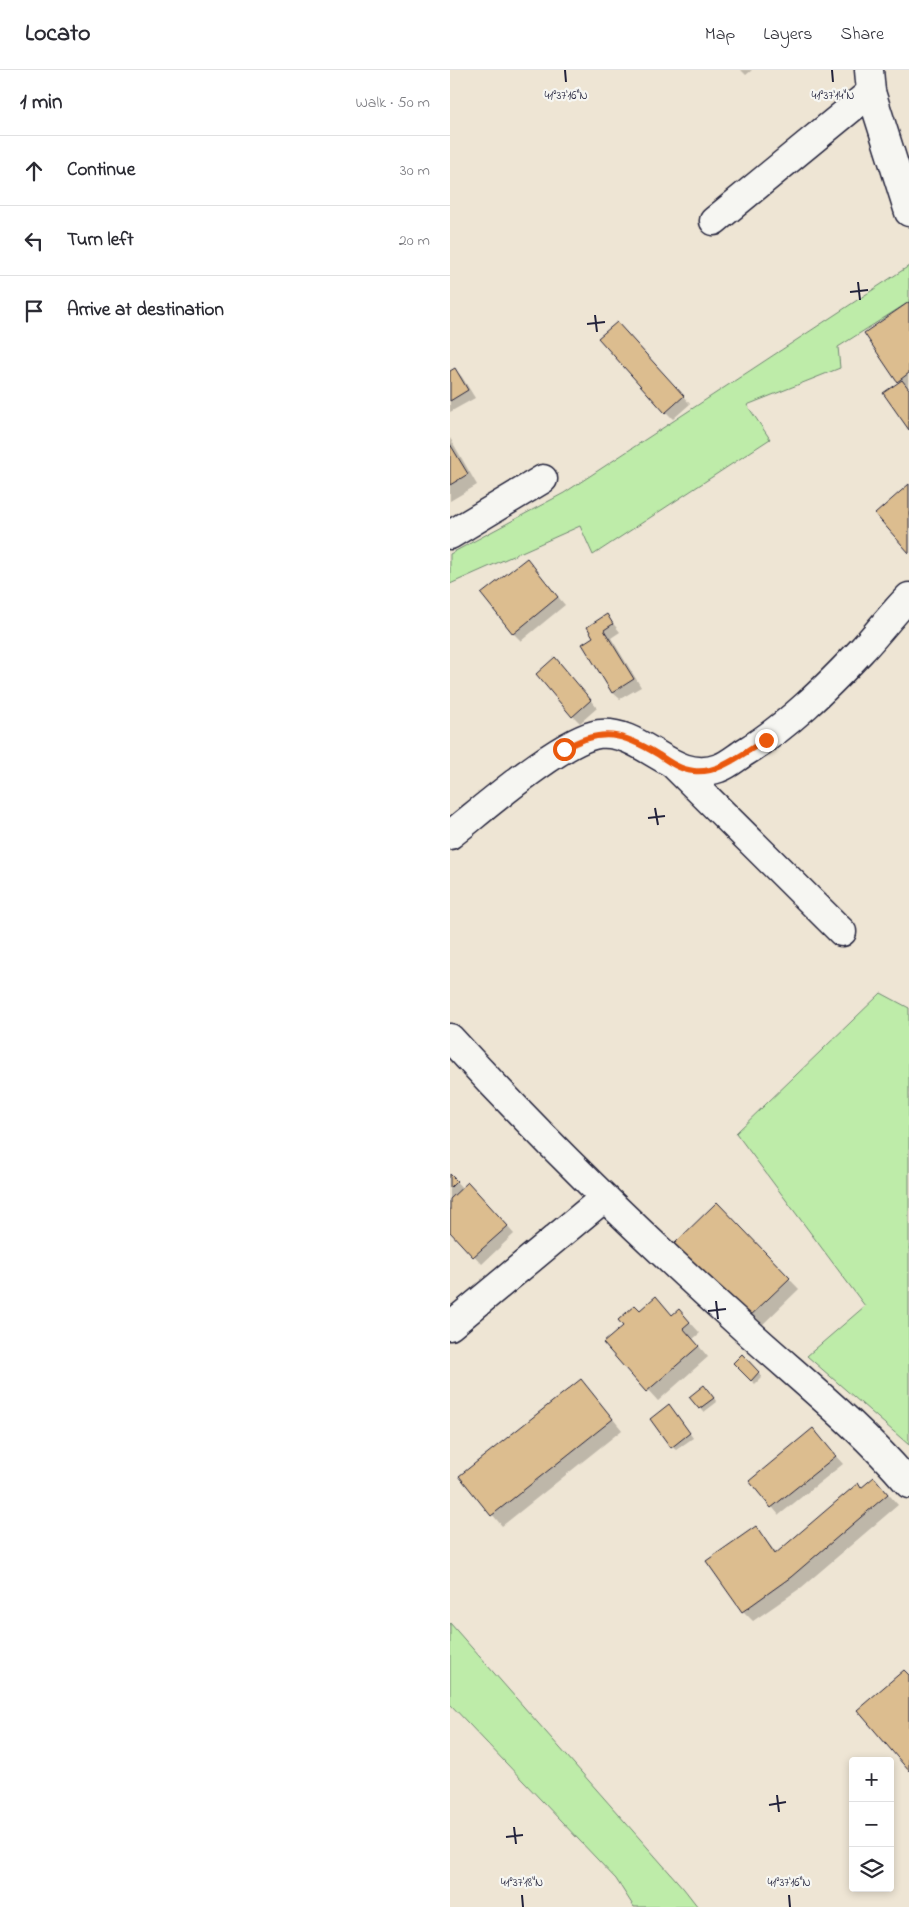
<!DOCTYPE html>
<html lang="en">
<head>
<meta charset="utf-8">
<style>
	:root { --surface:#fff; --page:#f2f2f3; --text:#2b2b33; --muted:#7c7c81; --line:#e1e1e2 }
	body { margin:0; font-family:"Indie Flower",sans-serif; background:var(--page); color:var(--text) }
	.controls { position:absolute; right:15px; bottom:15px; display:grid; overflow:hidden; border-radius:5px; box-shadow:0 2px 8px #0003 }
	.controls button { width:45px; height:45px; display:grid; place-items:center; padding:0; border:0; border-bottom:1px solid var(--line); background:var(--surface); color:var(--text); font:25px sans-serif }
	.stop { position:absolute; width:15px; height:15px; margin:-11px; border:4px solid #ea580c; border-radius:50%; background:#fff }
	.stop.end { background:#ea580c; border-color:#fff; box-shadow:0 1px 5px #0008 }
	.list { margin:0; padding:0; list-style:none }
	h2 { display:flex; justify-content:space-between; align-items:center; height:65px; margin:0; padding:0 20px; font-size:21px }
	h2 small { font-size:16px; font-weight:400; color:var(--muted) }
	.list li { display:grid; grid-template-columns:32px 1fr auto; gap:15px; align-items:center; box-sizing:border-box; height:70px; padding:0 20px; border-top:1px solid var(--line) }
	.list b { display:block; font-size:19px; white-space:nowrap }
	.list em { font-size:16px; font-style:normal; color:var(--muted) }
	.icon { flex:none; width:28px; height:28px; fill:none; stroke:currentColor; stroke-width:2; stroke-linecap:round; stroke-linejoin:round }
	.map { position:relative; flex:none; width:459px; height:1837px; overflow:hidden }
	header { display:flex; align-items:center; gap:30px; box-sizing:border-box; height:70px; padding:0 25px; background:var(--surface); border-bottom:1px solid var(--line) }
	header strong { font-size:24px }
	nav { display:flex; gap:28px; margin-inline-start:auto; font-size:18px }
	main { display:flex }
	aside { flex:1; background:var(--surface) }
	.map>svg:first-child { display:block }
</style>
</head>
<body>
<header>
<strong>Locato</strong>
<nav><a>Map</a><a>Layers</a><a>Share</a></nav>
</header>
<main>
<aside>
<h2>1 min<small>Walk · 50 m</small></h2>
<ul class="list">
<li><svg class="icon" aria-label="ahead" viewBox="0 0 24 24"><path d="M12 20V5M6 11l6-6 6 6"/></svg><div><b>Continue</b></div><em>30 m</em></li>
<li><svg class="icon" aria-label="left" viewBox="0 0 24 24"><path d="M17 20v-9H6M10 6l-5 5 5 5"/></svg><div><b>Turn left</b></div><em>20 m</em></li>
<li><svg class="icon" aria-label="arrive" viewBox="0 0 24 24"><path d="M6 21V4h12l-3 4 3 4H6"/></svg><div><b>Arrive at destination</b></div></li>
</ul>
</aside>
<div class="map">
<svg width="459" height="1837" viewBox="0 0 459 1837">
	<rect width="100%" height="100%" fill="#eee5d4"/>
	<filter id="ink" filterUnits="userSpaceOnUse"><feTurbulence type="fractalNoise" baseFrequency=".02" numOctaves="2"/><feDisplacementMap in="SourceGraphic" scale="10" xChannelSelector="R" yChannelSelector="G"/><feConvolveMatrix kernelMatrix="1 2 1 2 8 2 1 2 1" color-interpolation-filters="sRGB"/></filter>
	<g filter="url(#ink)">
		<!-- green -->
		<g fill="#beeca9" stroke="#708772">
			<polygon points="459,196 459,232 388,277 390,298 297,335 320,369 143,485 130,456 0,514 0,484 114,423"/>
			<polygon points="431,923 459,938 459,1375 357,1286 415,1236 286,1063"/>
			<polygon points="0,1553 234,1819 248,1837 184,1837 166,1809 0,1634"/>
		</g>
		<!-- shadow -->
		<g fill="#0003">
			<polygon points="291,0 302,0 296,5"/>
			<polygon points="459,234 458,317 459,358 435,324 450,313 416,263"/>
			<polygon points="174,261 240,334 223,349 216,342"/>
			<polygon points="5,299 12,307 25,328 0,342 0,302"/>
			<polygon points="0,368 27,415 0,431"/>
			<polygon points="77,490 115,535 71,571 63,563"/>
			<polygon points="157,546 170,562 161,568 191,617 170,629 162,622 144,568"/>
			<polygon points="112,596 147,638 130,653 123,646"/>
			<polygon points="0,1105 13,1119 26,1121 64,1164 32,1194 0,1160"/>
			<polygon points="267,1134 349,1219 308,1259 297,1248"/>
			<polygon points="229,1240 250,1263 243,1269 258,1287 208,1331 155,1273 190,1242 223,1246"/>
			<polygon points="292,1286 312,1307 305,1314 285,1293"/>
			<polygon points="131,1310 172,1360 52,1456 11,1407"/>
			<polygon points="258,1321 267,1332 254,1342 250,1338"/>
			<polygon points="223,1340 243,1368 226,1380 222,1377"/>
			<polygon points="363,1360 393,1394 329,1445 300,1411"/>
			<polygon points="412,1419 434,1419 448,1435 352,1517 303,1551 293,1541 306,1458 327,1484"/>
		</g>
		<!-- building -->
		<g fill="#dcbd8f" stroke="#22223b">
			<polygon points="459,232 459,303 447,312 414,263"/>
			<polygon points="167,252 234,326 215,343 148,268"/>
			<polygon points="5,298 18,320 0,331 0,301"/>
			<polygon points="452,310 459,319 459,360 433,323"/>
			<polygon points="0,374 18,404 0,415"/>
			<polygon points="459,414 459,483 425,444"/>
			<polygon points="77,488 108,527 63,564 31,524"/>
			<polygon points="157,544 163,554 154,560 184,609 162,623 132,574 143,567 137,557"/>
			<polygon points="105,587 141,630 122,647 86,604"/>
			<polygon points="0,1104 7,1111 0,1118"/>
			<polygon points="18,1112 58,1156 23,1187 0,1162 0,1129"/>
			<polygon points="267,1132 340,1208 297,1249 224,1174"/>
			<polygon points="206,1226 222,1245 229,1239 240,1252 233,1258 249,1276 196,1322 153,1273 173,1256 168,1250 185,1235 190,1240"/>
			<polygon points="292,1284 309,1302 301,1311 283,1293"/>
			<polygon points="131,1309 163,1349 41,1446 9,1406"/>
			<polygon points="254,1315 264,1328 249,1339 239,1327"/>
			<polygon points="219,1334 240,1363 221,1378 200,1349"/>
			<polygon points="363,1358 386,1386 321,1438 299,1411"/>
			<polygon points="424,1407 438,1424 341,1507 292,1542 256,1491 306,1456 325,1484 408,1413 411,1418"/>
			<polygon points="454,1600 459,1605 459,1701 407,1640"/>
		</g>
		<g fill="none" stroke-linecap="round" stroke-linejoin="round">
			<defs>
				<g id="minor">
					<polyline points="419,0 421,22 459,142"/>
					<polyline points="264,151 421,22"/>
					<polyline points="0,465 93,409"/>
					<polyline points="224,695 392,862"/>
					<path d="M0 765C32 740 112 669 149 664 193 659 223 715 269 698 278 695 287 687 295 682 338 656 377 617 411 581 428 563 442 544 459 527"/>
					<path d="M0 968C93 1070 192 1166 294 1258 350 1309 410 1356 459 1414"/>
					<polyline points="0,1256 154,1128"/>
				</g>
			</defs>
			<!-- minor casing -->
			<use href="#minor" stroke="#22223b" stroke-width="31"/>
			<!-- minor -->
			<use href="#minor" stroke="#f6f6f2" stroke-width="28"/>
		</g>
	</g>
	<g fill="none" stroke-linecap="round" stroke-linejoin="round" filter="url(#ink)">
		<!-- route -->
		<path stroke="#ea580c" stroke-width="6" d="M114 679C151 657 173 663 209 685 219 692 231 700 244 701 270 704 294 682 316 670"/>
	</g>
	<!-- ticks -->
	<path fill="none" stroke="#22223b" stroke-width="2" d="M115 0 116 12M382 0 383 12M408 212 410 230M400 222 418 220M145 245 147 262M137 254 155 252M205 738 208 755M198 748 215 746M266 1231 268 1249M258 1241 276 1239M327 1725 329 1742M319 1735 336 1732M64 1757 66 1774M56 1767 73 1765M72 1825 73 1837M339 1825 340 1837"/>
	<g font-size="12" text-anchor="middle" fill="#22223b" stroke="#f6f6f2" stroke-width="4.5" stroke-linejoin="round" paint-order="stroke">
		<text x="116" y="29">41°37'16"N</text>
		<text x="383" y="29">41°37'14"N</text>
		<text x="72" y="1816">41°37'18"N</text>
		<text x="339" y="1816">41°37'16"N</text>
	</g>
</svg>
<div class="controls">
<button>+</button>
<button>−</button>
<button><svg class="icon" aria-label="layers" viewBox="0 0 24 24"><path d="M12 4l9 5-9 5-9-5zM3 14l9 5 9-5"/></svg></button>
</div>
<div class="stop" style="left:114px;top:679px"></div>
<div class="stop end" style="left:316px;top:670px"></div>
</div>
</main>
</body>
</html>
